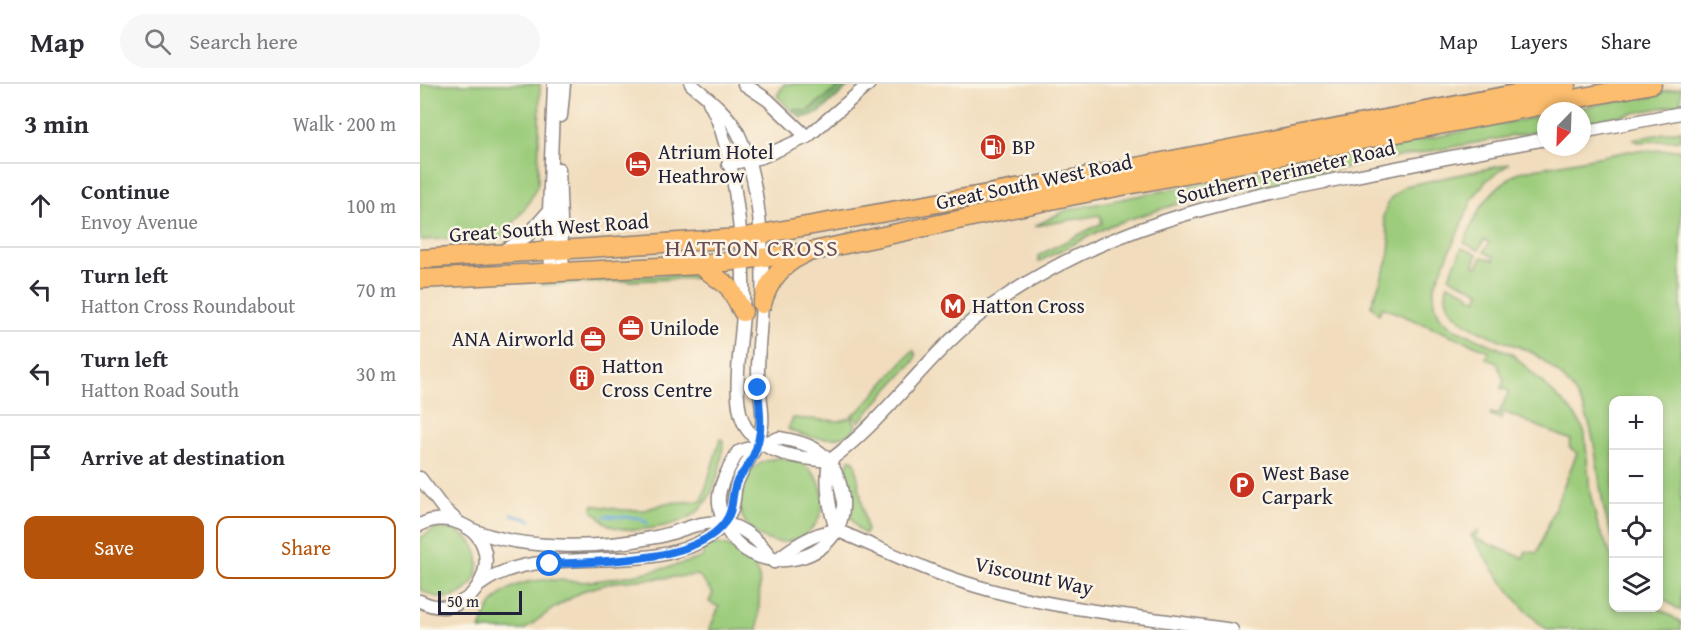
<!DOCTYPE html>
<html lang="en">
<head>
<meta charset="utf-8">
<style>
	:root { --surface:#fff; --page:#f7f7f7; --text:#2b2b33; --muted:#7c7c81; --line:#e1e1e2; --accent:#b45309 }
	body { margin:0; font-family:"Gentium Book Plus",serif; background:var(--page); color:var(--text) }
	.controls { position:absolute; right:18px; bottom:18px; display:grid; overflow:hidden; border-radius:12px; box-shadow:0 3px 9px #0003 }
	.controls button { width:54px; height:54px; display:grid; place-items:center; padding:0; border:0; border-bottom:2px solid var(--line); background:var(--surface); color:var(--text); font:30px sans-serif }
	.compass { position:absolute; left:1117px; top:18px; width:54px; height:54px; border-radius:50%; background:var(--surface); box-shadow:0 3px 9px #0003; rotate:203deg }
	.scale { position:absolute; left:18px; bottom:15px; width:84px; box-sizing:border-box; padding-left:6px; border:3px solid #22223b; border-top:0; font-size:16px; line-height:21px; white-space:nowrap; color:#22223b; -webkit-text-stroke:4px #fcf5e5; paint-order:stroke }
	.stop { position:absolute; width:18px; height:18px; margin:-14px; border:4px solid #1a73e8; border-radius:50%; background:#fff }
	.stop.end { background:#1a73e8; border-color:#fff; box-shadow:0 2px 6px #0008 }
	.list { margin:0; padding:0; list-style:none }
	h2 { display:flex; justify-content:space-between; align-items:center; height:78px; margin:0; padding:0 24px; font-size:26px }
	h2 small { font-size:20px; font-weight:400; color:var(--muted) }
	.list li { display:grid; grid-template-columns:39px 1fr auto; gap:18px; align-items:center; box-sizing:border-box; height:84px; padding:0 24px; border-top:2px solid var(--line) }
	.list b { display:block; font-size:22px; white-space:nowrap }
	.list p { margin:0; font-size:20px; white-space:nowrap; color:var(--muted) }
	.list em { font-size:20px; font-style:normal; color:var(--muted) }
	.actions { display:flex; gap:12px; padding:18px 24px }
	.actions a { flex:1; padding:14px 0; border:2px solid var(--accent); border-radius:12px; text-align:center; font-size:21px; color:var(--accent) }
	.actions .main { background:var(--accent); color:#fff }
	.icon { flex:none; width:33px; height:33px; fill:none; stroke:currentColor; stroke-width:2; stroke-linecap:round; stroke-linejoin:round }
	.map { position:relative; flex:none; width:1261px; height:546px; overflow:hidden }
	header { display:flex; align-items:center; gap:36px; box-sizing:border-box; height:84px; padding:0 30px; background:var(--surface); border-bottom:2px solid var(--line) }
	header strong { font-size:28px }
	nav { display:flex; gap:33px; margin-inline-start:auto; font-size:21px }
	.search { width:420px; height:54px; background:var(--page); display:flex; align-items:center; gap:15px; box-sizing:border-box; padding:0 21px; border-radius:33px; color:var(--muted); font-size:22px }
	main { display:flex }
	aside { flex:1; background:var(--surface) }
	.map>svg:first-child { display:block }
</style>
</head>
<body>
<header>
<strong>Map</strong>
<div class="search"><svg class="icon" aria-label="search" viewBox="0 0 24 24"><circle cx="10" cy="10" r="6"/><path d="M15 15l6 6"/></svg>Search here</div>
<nav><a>Map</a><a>Layers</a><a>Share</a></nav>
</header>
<main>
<aside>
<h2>3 min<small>Walk · 200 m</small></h2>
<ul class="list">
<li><svg class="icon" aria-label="ahead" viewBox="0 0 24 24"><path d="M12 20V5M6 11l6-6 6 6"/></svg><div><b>Continue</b><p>Envoy Avenue</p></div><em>100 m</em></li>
<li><svg class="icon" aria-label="left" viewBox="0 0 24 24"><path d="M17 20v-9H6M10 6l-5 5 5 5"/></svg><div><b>Turn left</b><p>Hatton Cross Roundabout</p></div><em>70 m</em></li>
<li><svg class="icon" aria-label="left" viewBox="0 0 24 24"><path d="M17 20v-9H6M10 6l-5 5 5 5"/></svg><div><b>Turn left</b><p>Hatton Road South</p></div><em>30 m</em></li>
<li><svg class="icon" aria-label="arrive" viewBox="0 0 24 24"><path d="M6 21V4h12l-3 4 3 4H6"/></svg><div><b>Arrive at destination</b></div></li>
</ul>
<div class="actions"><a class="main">Save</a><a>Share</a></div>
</aside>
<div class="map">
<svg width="1261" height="546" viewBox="0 0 1261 546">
	<defs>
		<pattern id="forest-crowns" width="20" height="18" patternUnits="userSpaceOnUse" patternTransform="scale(1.5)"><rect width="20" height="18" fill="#7db06b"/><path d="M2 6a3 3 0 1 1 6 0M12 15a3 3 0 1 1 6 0" fill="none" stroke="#668f59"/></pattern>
	</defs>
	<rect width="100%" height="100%" fill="#fcf5e5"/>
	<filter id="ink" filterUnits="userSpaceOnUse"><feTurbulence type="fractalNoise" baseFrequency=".0167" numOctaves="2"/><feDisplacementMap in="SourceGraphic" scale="12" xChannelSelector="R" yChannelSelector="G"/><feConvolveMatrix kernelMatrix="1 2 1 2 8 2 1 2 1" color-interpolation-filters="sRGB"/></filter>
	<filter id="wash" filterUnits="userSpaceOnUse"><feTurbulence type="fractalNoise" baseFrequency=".008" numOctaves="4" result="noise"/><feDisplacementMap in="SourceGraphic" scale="24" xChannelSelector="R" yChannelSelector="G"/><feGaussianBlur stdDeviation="1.35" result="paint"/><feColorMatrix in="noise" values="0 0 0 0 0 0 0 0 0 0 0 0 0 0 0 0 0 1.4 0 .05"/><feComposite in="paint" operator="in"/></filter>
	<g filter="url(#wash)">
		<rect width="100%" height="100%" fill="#f1ddbd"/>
		<!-- grass -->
		<g fill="#9ccc7b" stroke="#5f775b" stroke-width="1.5">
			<polygon points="0,0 120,0 118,100 108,120 83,153 0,156"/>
			<polygon points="364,0 423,0 385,28 376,25 372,27 357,12"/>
			<polygon points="1261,4 1261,20 1162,39 1162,27 1144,27"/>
			<polygon points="1126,31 1126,46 945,79 754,121 691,141 618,178 618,172 625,168 682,139 680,131 615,142 646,126"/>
			<polygon points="1261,46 1261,56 1218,58 1214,55"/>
			<path d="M1261 66V527L1239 512 1238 316H1194L1193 454C1170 400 1187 335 1140 291 1131 283 1122 274 1111 268 1085 256 1013 239 1028 200L1050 210 1049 213 1057 216 1060 208 1029 193 1042 164 1057 170 1054 182 1057 183 1062 173 1074 176 1075 173 1064 168 1069 158 1064 156 1059 166 1044 159C1058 125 1067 107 1099 88L1209 67Z"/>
			<path d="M1089 80 1066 97 1053 114 1014 203V220L1021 234 1033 244 1092 270 1149 324 1161 340 1165 350 1170 409 1178 442 1193 476 1194 524H1238L1261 538V546H1127C1095 520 1073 486 1051 451L1058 447 1057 455 1103 474 1106 467 1117 469 1157 369 1149 363 1151 356 1084 328 1081 335 1070 331 1071 329 1078 331 1089 307 1081 304 1084 297 1077 279 1066 274 1069 267 962 223 959 230 951 221 968 177 970 157 963 133 969 116 985 102Z"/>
			<polygon points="269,190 278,190 278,194 122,201 122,197"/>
			<polygon points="493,266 496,271 494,277 439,338 432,331 440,326"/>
			<path d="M432 333 436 342 432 348C414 358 386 355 368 345L373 334 419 337Z"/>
			<path d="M300 355 303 356C303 376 296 407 282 423 266 442 217 450 194 443 185 441 179 432 172 426L173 421 202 426H225L246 419 282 417Z"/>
			<circle cx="361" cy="416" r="42"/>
			<path d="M430 375 435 378 447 447 445 450C426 441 419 392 430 375Z"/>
			<path d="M27 444C88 460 50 540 0 505V454L15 445Z"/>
			<path d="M293 460C311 459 335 474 339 494 341 503 338 534 338 546H289L299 523 289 518 293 509 278 491 195 498 165 506 134 524 104 546H60C70 508 99 494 137 496 149 497 163 499 175 497 211 492 249 485 283 473V463Z"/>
		</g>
		<!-- forest -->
		<polygon fill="url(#forest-crowns)" stroke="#506953" stroke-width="1.5" points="423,0 431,0 399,29 382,34 372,27 376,25 386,28"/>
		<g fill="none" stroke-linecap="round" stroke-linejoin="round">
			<!-- stream -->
			<g stroke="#68abdd" stroke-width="3">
				<polyline points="92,431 111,436"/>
				<polyline points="185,432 220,434 227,439"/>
			</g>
		</g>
	</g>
	<g filter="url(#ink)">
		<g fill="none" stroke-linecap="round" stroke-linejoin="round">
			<defs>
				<g id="minor">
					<polyline points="324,0 348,16 387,53"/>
					<path d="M289 18C316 65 325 173 323 228 322 259 309 319 327 345 345 371 380 374 409 377"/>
					<polyline points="141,32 144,0"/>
					<polyline points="1162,48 1261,29"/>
					<polyline points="308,80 342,73 387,53 449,0"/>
					<polyline points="139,85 143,189"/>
					<polyline points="83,167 107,152 129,127"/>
					<polyline points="131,190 129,127 134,0"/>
					<path d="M359 354C390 359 410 367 420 400 445 485 309 509 299 419 297 403 310 382 318 368Z"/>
					<path d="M409 377C471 332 510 264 573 221 684 143 795 119 925 94 992 81 1059 67 1126 55"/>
					<path d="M409 377C405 400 409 424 416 446"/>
					<polyline points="0,394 22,423 38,438"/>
					<path d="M0 441C11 435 24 434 36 438 95 457 57 546 0 517"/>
					<path d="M46 443C98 467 180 465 236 453 259 449 278 436 301 439 324 442 342 459 354 478"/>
					<path d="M416 446C462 465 508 488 556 502 636 526 729 533 812 546"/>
					<path d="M354 478C373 462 392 450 416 446"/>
					<path d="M61 500C120 456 223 495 289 453 299 447 311 433 313 421 315 414 314 406 317 399 325 377 339 367 342 341 344 328 338 303 338 287 338 264 341 242 342 219 344 169 340 94 318 49 308 29 288 14 271 0"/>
				</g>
				<g id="highway">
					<polyline points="0,175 319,154 659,94 1147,0"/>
					<polyline points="280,181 309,203 323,228"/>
					<polyline points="0,195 280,181 389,168 645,113 1232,0"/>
					<path d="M342 220C348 198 361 181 382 171"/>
				</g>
			</defs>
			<!-- minor casing -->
			<use href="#minor" stroke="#8a807c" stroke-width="15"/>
			<!-- highway casing -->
			<use href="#highway" stroke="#8a807c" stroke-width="21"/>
			<!-- minor -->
			<use href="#minor" stroke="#fff" stroke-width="12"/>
			<!-- highway -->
			<use href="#highway" stroke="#fcbd6e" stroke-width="18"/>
		</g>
	</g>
	<g fill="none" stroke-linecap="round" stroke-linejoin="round" filter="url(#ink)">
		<!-- route -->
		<path stroke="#1a73e8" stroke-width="8" d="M130 480C176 477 275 480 305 438 314 426 311 413 316 399 319 392 325 387 329 380 345 351 340 335 338 304"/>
	</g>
	<!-- icons -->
	<defs>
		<symbol id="fuel-disc" viewBox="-11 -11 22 22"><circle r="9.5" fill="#c8321e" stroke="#fcf5e5"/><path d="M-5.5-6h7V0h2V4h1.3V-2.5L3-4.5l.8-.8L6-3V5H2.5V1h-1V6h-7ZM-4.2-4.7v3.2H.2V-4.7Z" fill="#fff"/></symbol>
		<symbol id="hotel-disc" viewBox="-11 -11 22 22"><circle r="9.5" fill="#c8321e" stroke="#fcf5e5"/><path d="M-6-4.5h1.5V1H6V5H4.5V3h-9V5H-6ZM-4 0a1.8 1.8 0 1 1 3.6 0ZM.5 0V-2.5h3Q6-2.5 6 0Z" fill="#fff"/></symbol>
		<symbol id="metro-disc" viewBox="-11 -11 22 22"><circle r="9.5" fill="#c8321e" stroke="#fcf5e5"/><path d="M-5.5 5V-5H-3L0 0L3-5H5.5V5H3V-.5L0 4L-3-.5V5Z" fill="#fff"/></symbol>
		<symbol id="office-disc" viewBox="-11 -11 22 22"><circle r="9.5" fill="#c8321e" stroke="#fcf5e5"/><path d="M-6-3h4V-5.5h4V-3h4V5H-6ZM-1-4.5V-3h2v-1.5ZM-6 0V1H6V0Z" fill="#fff"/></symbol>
		<symbol id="building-disc" viewBox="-11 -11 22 22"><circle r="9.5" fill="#c8321e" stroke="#fcf5e5"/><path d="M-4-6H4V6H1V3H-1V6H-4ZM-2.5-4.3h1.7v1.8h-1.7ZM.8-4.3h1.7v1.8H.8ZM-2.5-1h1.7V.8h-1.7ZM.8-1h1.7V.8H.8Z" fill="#fff"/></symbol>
		<symbol id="parking-disc" viewBox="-11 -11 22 22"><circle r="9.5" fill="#c8321e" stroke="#fcf5e5"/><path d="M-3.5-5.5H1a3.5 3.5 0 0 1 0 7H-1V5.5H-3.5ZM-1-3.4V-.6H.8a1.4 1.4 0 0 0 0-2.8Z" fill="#fff"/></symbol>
	</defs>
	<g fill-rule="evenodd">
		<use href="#fuel-disc" x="558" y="48" width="30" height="30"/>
		<use href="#hotel-disc" x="203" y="65" width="30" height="30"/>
		<use href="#metro-disc" x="518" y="207" width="30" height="30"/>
		<use href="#office-disc" x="196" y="229" width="30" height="30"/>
		<use href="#office-disc" x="158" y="240" width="30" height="30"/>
		<use href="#building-disc" x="147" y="279" width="30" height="30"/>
		<use href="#parking-disc" x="807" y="386" width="30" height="30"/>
	</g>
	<g text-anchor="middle" stroke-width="5" stroke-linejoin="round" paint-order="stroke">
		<!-- poi labels -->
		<g font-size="21" fill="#22223b" stroke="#fcf5e5" text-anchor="start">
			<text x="592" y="70">BP</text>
			<text x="238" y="75">Atrium Hotel<tspan x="238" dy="24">Heathrow</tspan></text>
			<text x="552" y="229">Hatton Cross</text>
			<text x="230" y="251">Unilode</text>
			<text x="154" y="262" text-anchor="end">ANA Airworld</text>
			<text x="182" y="289">Hatton<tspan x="182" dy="24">Cross Centre</tspan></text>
			<text x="842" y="396">West Base<tspan x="842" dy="24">Carpark</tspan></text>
		</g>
		<!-- street labels -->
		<g font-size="21" fill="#22223b" stroke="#fcf5e5">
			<text transform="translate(866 88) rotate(-13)" y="7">Southern Perimeter Road</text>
			<text transform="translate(614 98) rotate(-12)" y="7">Great South West Road</text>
			<text transform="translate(129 144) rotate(-4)" y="7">Great South West Road</text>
			<text transform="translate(614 492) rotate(12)" y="7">Viscount Way</text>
		</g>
		<!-- quarter labels -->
		<g font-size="24" letter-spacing="1.5" fill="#674c55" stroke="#fcf5e5">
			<text x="332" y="172">HATTON CROSS</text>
		</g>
	</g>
</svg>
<div class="controls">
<button>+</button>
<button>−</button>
<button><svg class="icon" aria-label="locate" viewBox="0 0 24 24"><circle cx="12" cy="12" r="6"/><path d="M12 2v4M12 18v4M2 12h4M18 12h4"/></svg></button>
<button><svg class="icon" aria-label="layers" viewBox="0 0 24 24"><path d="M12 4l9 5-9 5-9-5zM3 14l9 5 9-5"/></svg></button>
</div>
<svg class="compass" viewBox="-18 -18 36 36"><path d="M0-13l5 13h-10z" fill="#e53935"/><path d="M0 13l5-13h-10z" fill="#7c7c81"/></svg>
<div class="scale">50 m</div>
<div class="stop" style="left:130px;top:480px"></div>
<div class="stop end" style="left:338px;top:304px"></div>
</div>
</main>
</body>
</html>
